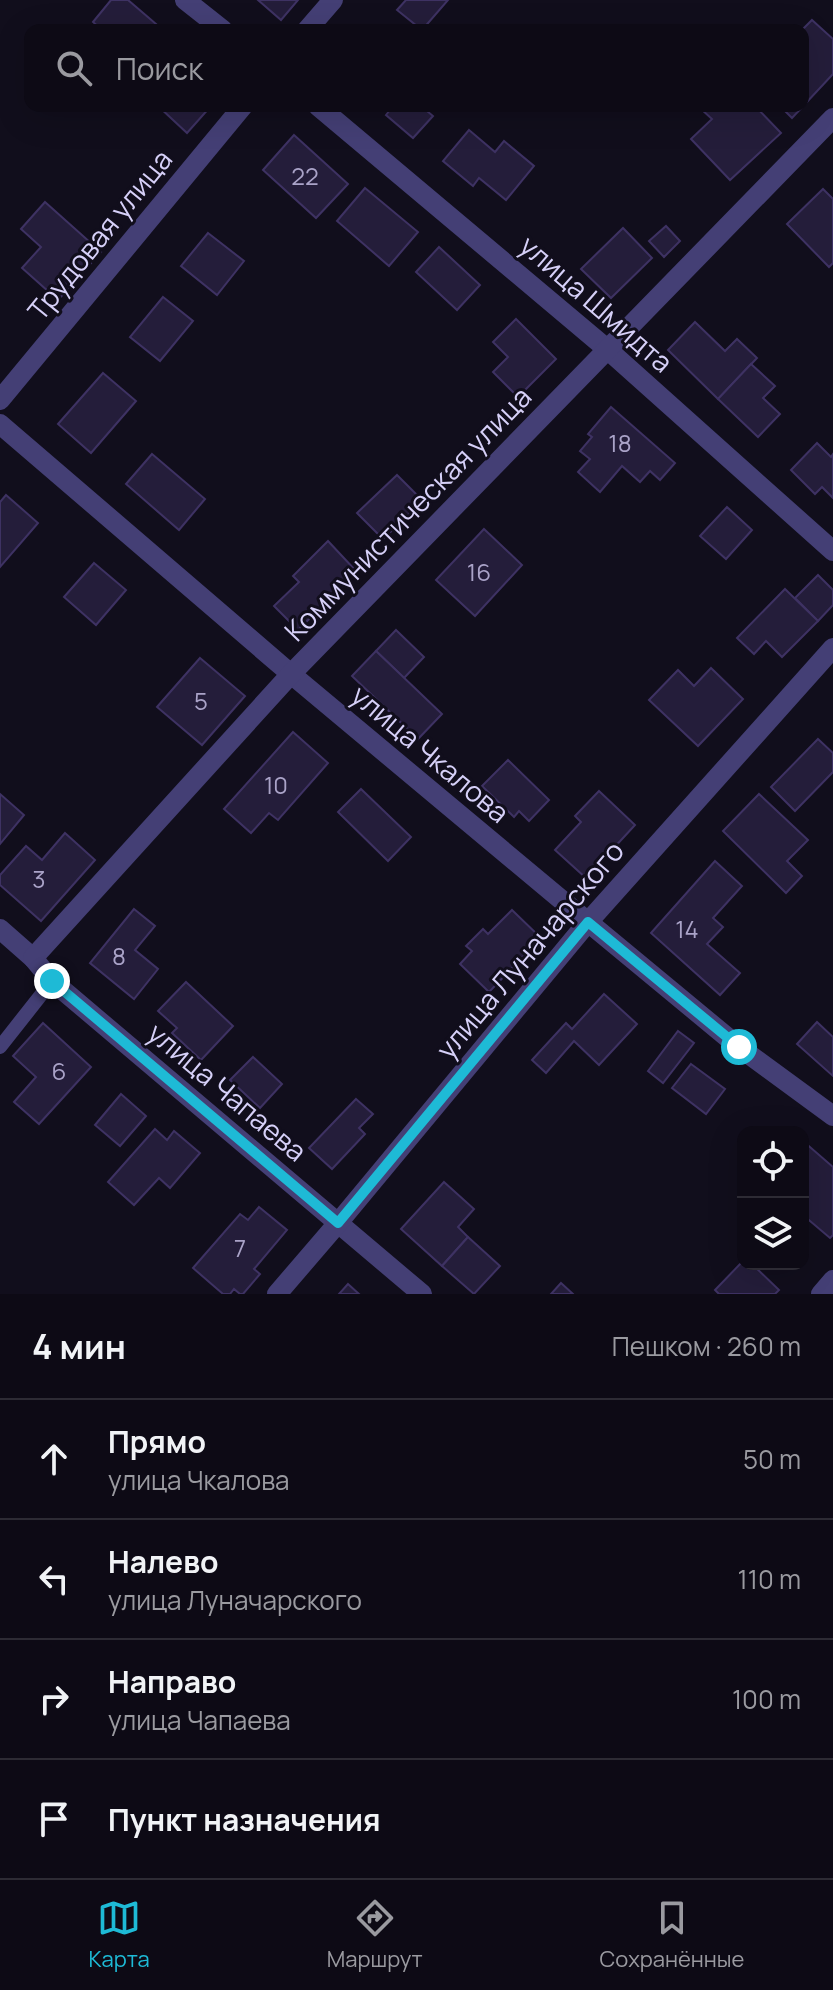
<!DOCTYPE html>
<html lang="ru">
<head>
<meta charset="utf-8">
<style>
	:root { --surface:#0d0a15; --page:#16131e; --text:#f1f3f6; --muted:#9a9aa0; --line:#2d2b34; --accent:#1ebad6 }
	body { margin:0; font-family:Manrope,sans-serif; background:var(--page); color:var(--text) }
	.controls { position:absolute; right:24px; bottom:24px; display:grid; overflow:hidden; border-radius:16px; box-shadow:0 8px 32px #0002 }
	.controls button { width:72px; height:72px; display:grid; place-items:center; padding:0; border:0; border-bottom:2px solid var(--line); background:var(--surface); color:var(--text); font:40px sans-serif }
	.stop { position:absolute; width:24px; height:24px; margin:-18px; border:6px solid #1ebad6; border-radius:50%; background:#fff }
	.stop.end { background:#1ebad6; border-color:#fff; box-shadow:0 2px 8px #0008 }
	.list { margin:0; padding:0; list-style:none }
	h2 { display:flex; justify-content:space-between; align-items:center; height:104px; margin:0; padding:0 32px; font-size:34px }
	h2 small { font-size:26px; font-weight:400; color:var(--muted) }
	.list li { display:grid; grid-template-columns:52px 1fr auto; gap:24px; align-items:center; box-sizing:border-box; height:120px; padding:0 32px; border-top:2px solid var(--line) }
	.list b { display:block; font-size:30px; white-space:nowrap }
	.list p { margin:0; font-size:26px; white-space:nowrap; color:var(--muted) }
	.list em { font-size:26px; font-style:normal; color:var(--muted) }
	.icon { flex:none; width:44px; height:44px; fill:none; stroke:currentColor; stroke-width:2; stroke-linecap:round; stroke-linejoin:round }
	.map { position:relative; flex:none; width:833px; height:1294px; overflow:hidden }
	.search { position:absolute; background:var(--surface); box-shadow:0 8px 32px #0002; left:24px; right:24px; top:24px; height:88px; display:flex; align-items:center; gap:20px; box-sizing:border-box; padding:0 28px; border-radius:16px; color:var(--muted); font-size:30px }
	.sheet { height:584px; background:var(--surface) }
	nav { display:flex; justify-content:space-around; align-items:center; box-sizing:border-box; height:112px; border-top:2px solid var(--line); background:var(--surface); font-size:22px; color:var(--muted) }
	nav a { display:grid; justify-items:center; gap:4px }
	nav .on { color:var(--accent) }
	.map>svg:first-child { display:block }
</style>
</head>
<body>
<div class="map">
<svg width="833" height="1294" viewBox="0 0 833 1294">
	<rect width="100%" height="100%" fill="#110e1c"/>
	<!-- building -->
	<g fill="#241d3a" stroke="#3e3263" stroke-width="2">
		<polygon points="111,0 128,0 163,30 102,30 93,22"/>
		<polygon points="258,0 298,0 281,20"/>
		<polygon points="406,0 448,0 422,30 397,10"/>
		<polygon points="812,20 833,39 833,74 792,118 780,106 803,106 802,30"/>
		<polygon points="158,106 211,106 187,133"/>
		<polygon points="385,106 421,106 433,116 413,138 386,115 390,110"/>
		<polygon points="704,106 734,106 738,110 742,106 755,106 781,133 730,180 691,139 712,119 701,109"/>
		<polygon points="469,130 495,152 504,141 534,166 506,200 479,178 473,186 443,161"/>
		<polygon points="294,135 348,184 316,218 263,170"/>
		<polygon points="365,188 418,232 389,266 337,221"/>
		<polygon points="823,189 833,199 833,263 829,267 787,224"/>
		<polygon points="45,202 101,252 58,300 22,268 41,247 21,229"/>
		<polygon points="666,226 680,241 664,257 649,241"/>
		<polygon points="623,228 652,258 611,298 581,269"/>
		<polygon points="208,233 244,261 217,295 181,266"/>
		<polygon points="439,247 480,285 457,310 416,272"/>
		<polygon points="163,297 193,321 160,361 130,337"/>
		<polygon points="516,319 556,359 518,397 493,372 508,357 493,342"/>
		<polygon points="695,322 725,351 737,339 757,358 718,399 668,350"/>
		<polygon points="751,364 775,386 763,398 780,414 758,437 718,399"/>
		<polygon points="103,373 136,401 91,453 58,424"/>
		<polygon points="611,407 675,463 660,480 650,471 640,482 622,466 600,492 578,472 590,459 580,451 592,437 588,434"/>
		<polygon points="817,443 831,457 833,454 833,498 822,487 815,494 791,470"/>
		<polygon points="152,454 205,499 179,530 126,484"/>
		<polygon points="397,475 423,501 383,539 357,513"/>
		<polygon points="6,495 38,523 0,567 0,502"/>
		<polygon points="727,507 752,530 726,559 700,536"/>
		<polygon points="484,529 522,565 475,616 436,580"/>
		<polygon points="328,541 357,572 298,630 274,606 299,582 293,576"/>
		<polygon points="94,563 126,590 96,625 64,597"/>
		<polygon points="818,575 833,590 833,605 818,621 795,598"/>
		<polygon points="785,589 818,621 782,657 766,641 754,654 737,638"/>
		<polygon points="396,630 424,657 404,678 376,651"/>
		<polygon points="376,651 442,714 418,739 352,676"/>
		<polygon points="200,658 245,696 202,745 157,707"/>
		<polygon points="711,668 743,699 698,746 649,700 678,670 694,686"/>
		<polygon points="293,732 328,763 278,820 269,813 251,833 224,809"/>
		<polygon points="818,739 833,753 833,772 795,811 771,787"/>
		<polygon points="508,760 549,800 529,821 519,811 514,817 482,786"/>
		<polygon points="361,789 411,837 388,861 338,812"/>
		<polygon points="599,791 635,825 586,878 555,850 581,822 575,816"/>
		<polygon points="0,794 24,815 0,844"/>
		<polygon points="759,794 808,840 787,861 802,876 786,893 723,831"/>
		<polygon points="65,833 95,860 41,921 0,885 0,875 26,846 42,860"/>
		<polygon points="715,861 742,886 713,918 723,927 707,944 740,973 720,995 651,933"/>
		<polygon points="134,909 155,926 135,950 158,969 134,999 90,963"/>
		<polygon points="512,910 541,938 489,992 460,964 472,951 466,946 483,929 488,934"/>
		<polygon points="186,982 233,1026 201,1060 172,1033 177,1028 158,1011"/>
		<polygon points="604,994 637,1024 599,1065 574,1041 546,1073 532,1060 566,1023 572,1029"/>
		<polygon points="817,1022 833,1037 833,1076 797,1044"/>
		<polygon points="43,1023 91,1067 39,1124 14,1102 36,1077 13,1056"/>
		<polygon points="678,1031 694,1043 663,1083 648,1071"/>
		<polygon points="253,1057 282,1084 260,1108 230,1080"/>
		<polygon points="691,1064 725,1089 706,1114 672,1088"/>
		<polygon points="121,1094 146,1116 120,1146 95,1125"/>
		<polygon points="356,1099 373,1114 359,1128 365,1134 332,1169 309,1148"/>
		<polygon points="155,1129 167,1140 174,1131 200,1153 170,1188 159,1178 134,1205 108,1182"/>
		<polygon points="803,1141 833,1167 833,1235 830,1238 803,1215 803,1196 805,1194 803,1192"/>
		<polygon points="444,1182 474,1209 458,1227 468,1237 442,1266 401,1229"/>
		<polygon points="259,1207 287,1230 254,1269 260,1274 243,1294 240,1294 234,1289 230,1294 223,1294 193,1268 240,1214 248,1220"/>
		<polygon points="468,1237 500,1266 474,1294 442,1266"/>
		<polygon points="743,1261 743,1264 752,1264 779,1290 775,1294 719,1294 715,1290"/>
		<polygon points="561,1283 573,1294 551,1294"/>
		<polygon points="348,1284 359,1294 339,1294"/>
	</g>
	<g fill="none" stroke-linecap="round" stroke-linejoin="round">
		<!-- service -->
		<polyline stroke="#443f75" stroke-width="14" points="0,1047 52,981"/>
		<!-- minor -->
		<g stroke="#443f75" stroke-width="20">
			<polyline points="185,0 223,30"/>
			<polyline points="307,30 333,0"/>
			<polyline points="318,106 607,349 833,551"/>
			<polyline points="0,400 243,106"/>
			<polyline points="0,424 291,674 588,922 739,1047 833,1116"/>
			<polyline points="0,929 33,958 52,981 422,1294"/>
			<polyline points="33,958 291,674 833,118"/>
			<polyline points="277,1294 338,1223 588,922 833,648"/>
			<polyline points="821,1294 833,1280"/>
		</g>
	</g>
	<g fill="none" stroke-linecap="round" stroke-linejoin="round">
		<!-- route -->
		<polyline stroke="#1ebad6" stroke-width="10" points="52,981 338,1223 588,922 739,1047"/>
	</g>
	<g text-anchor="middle" stroke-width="6" stroke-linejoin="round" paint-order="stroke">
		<!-- number labels -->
		<g font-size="24" fill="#aaa3c8">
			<text x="305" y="185">22</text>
			<text x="620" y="452">18</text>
			<text x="479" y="581">16</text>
			<text x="201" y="710">5</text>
			<text x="276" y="794">10</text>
			<text x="39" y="888">3</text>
			<text x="687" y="938">14</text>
			<text x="119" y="965">8</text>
			<text x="59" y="1080">6</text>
			<text x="240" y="1257">7</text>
		</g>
		<!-- street labels -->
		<g font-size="28" fill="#d6d0f8" stroke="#110e1c">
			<text transform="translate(100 235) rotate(-51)" y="10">Трудовая улица</text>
			<text transform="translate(596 304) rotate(41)" y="10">улица Шмидта</text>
			<text transform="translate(408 514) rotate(-46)" y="10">Коммунистическая улица</text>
			<text transform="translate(430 754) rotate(40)" y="10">улица Чкалова</text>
			<text transform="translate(530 950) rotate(-50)" y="10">улица Луначарского</text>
			<text transform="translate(227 1092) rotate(40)" y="10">улица Чапаева</text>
		</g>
	</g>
</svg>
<div class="controls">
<button><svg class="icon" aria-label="locate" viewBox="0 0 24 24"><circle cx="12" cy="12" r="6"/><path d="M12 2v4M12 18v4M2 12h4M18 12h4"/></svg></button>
<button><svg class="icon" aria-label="layers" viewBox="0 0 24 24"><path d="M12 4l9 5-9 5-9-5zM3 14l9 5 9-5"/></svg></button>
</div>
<div class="stop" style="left:739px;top:1047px"></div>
<div class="stop end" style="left:52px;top:981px"></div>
<div class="search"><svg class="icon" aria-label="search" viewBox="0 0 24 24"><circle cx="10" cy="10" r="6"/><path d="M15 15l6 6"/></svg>Поиск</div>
</div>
<section class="sheet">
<h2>4 мин<small>Пешком · 260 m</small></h2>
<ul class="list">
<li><svg class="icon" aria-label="ahead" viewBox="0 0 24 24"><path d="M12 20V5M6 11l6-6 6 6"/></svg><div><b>Прямо</b><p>улица Чкалова</p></div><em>50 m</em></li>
<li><svg class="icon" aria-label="left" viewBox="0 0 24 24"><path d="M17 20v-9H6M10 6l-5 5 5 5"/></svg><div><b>Налево</b><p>улица Луначарского</p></div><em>110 m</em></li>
<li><svg class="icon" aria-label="right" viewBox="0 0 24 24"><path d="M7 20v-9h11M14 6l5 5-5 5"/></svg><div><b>Направо</b><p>улица Чапаева</p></div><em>100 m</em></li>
<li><svg class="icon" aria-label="arrive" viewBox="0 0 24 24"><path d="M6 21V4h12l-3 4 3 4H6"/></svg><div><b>Пункт назначения</b></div></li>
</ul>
</section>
<nav>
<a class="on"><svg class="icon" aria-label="map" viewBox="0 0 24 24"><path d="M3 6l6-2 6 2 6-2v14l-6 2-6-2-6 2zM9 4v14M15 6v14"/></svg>Карта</a>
<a><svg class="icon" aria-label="directions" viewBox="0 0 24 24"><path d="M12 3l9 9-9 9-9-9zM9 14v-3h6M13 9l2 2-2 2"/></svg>Маршрут</a>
<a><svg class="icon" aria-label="saved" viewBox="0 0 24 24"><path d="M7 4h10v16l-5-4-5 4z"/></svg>Сохранённые</a>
</nav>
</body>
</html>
